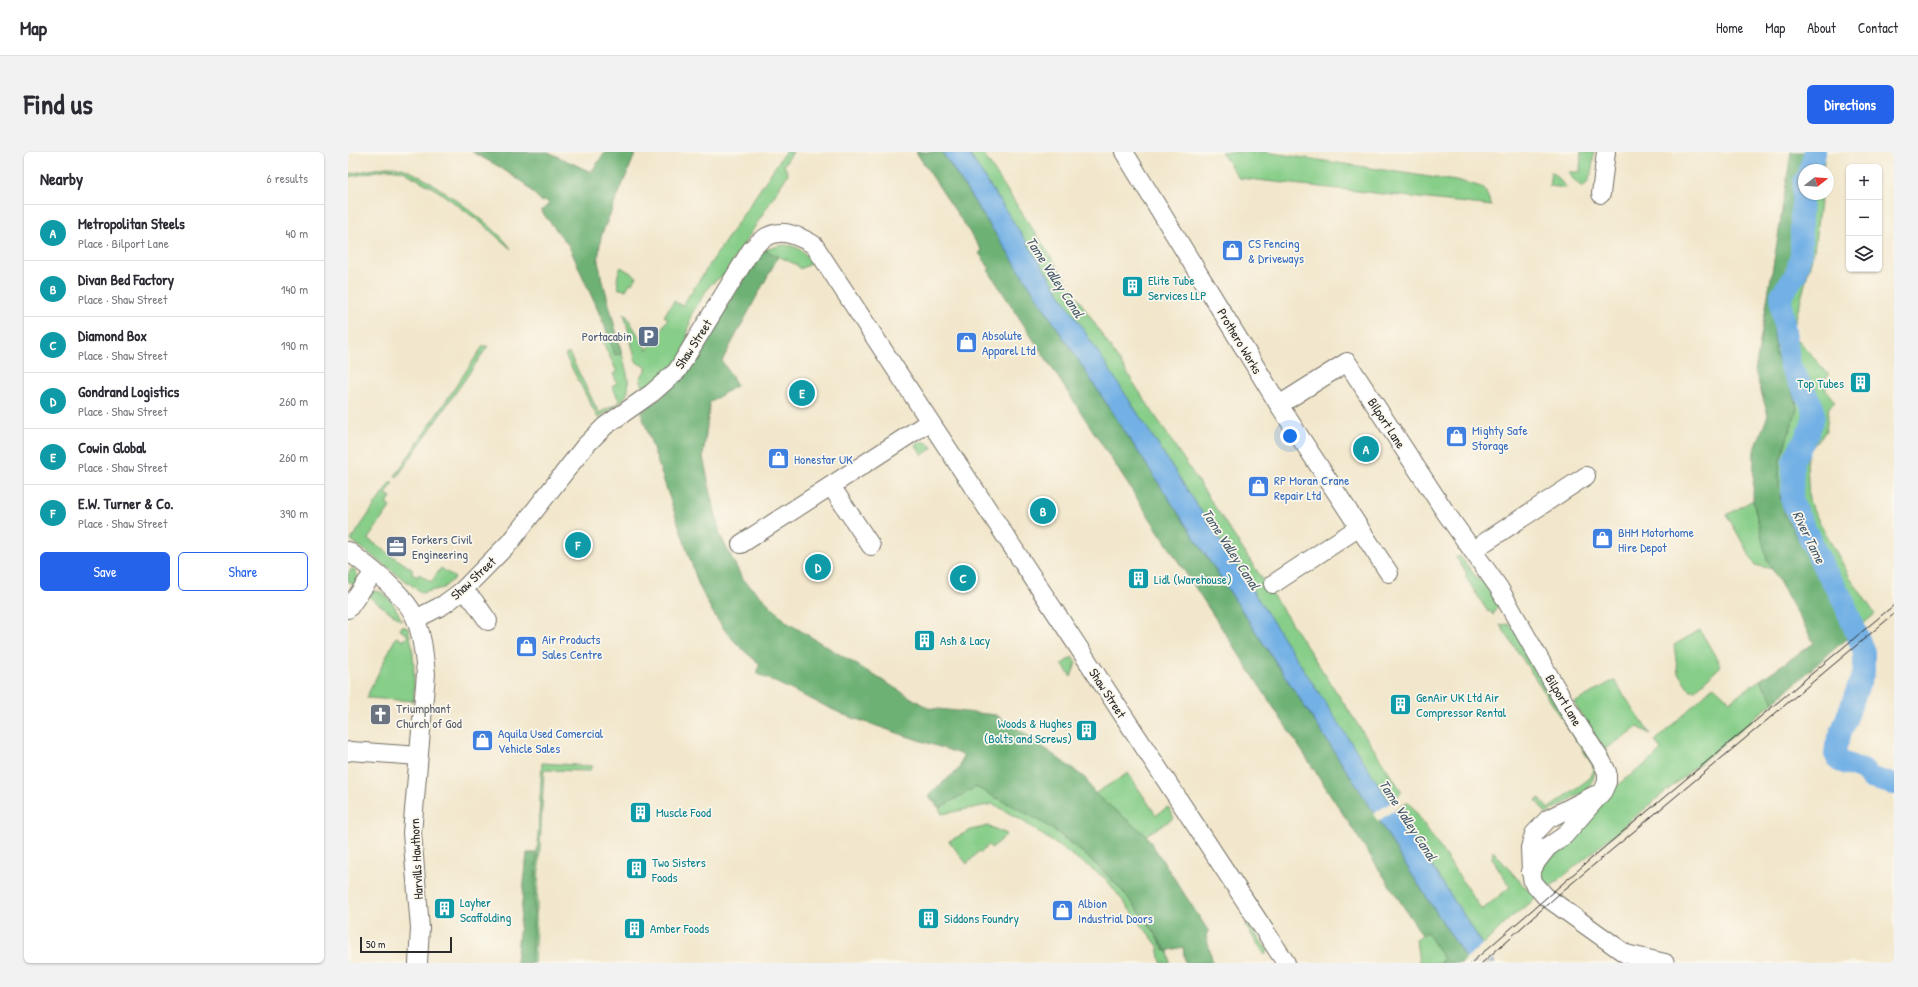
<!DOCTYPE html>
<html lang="en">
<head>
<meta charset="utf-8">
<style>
	:root { --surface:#fff; --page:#f2f2f3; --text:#2b2b33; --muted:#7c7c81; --line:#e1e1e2; --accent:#2563eb }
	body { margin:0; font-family:"Patrick Hand",sans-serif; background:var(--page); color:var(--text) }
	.controls { position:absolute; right:12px; top:12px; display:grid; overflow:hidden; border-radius:6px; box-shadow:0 1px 3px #0004 }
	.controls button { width:36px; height:36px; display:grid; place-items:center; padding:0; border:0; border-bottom:1px solid var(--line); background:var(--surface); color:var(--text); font:20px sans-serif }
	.compass { position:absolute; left:1450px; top:12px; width:36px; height:36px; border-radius:50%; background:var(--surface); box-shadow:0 1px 3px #0004; rotate:73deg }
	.scale { position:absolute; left:12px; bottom:10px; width:92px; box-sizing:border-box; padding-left:4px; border:2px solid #2b2b2b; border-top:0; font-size:11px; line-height:14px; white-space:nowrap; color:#2b2b2b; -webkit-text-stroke:3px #fbf7ec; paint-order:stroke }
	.you { position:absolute; left:942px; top:284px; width:14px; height:14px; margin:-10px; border:3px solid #fff; border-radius:50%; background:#1a73e8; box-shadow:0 0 0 6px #1a73e833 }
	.badge { display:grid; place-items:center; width:26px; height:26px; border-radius:50%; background:var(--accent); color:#fff; font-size:13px; font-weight:700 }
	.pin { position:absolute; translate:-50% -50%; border:2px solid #fff; box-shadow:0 1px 4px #0006 }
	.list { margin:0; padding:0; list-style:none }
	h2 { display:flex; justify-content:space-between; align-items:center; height:52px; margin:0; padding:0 16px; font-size:17px }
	h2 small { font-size:13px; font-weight:400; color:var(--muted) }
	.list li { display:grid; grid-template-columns:26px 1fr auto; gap:12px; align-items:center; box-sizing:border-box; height:56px; padding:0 16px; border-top:1px solid var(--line) }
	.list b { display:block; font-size:15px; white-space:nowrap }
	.list p { margin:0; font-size:13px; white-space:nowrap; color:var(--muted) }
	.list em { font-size:13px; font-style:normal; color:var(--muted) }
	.actions { display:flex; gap:8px; padding:12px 16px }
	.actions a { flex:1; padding:9px 0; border:1px solid var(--accent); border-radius:6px; text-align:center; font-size:14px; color:var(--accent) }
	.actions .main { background:var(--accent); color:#fff }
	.icon { flex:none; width:22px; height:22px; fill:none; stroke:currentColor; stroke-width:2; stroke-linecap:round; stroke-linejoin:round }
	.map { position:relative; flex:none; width:1546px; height:811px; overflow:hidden; border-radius:6px }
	header { display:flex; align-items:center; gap:24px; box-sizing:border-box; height:56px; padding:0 20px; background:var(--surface); border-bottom:1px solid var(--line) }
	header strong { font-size:19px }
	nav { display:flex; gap:22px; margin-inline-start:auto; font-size:14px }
	.intro { display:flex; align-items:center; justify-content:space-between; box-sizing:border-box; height:96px; padding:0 24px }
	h1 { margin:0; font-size:28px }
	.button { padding:10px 18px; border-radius:6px; background:var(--accent); color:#fff; font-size:14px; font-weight:700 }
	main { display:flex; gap:24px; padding:0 24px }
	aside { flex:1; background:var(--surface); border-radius:6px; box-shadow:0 1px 3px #0004 }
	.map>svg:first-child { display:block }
</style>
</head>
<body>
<header>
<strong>Map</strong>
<nav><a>Home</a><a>Map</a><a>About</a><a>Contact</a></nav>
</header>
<div class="intro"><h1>Find us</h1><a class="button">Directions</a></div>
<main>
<aside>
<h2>Nearby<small>6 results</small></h2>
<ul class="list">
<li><span class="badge" style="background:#0f9aa8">A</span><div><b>Metropolitan Steels</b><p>Place · Bilport Lane</p></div><em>40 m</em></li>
<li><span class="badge" style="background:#0f9aa8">B</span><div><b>Divan Bed Factory</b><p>Place · Shaw Street</p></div><em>140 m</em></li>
<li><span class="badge" style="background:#0f9aa8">C</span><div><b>Diamond Box</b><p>Place · Shaw Street</p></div><em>190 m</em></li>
<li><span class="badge" style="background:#0f9aa8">D</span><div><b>Gondrand Logistics</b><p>Place · Shaw Street</p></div><em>260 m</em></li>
<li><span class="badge" style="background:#0f9aa8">E</span><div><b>Cowin Global</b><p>Place · Shaw Street</p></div><em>260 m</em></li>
<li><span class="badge" style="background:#0f9aa8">F</span><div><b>E.W. Turner &amp; Co.</b><p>Place · Shaw Street</p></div><em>390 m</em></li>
</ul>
<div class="actions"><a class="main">Save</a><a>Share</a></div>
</aside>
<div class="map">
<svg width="1546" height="811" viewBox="0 0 1546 811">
	<rect width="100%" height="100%" fill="#fbf7ec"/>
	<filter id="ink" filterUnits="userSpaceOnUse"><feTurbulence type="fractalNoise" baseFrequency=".025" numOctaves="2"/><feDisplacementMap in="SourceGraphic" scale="8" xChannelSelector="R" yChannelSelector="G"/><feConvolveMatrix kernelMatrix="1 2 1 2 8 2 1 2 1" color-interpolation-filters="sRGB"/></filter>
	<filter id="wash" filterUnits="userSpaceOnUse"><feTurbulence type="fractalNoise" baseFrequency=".012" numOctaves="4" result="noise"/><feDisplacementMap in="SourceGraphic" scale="16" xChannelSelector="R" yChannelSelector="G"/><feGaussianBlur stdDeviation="0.9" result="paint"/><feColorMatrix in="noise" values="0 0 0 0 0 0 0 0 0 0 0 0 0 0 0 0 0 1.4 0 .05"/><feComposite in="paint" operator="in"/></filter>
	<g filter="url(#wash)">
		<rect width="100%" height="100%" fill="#f2e7cc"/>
		<!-- green -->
		<g fill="#87ce89" stroke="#597c5a">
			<polygon points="437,0 445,0 436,13 440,22 377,122 362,133 343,163 337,197 331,209 296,239 292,226 299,216 288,210 276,162 277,161 299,198 320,167 316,164 326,149 334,154"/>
			<polygon points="620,0 634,0 1054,640 1041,651"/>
			<polygon points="873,0 918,0 1121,31 1136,36 1144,54 891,26"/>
			<path d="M1233 0H1246C1244 13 1245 26 1235 36L1224 26 1220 20H1232Z"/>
			<polygon points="1456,0 1477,0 1475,18 1456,18 1456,42 1473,42 1466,98 1444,181 1481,223 1476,228 1481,233 1477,237 1487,250 1481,255 1478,279 1461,299 1459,310 1461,348 1466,360 1502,425 1527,462 1500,485 1480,440 1437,364 1432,345 1431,327 1432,308 1449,257 1448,249 1428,204 1426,181 1429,143 1440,119 1447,93 1449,58"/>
			<path d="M38 15C45 15 53 15 59 18 81 26 152 77 163 97L131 69 90 39 55 19 40 17 0 25V22Z"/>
			<polygon points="1203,19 1219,36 1201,34"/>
			<path d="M434 93C448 93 456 98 464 111L452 117 449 113 417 98Z"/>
			<path d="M273 115 289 125 284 132 282 131 278 138 271 137C268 128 269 123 273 115Z"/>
			<path d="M260 182 267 203 274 202C285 243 285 243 250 266L217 203 221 201 251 261 272 250 264 234 269 231 265 222 269 220 253 186Z"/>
			<polygon points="135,194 140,194 49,325 47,324"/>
			<polygon points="573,290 578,290 585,296 574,303 567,292"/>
			<polygon points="43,329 45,331 38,342 43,345 38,352 42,355 20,387 65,418 63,421 69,425 71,422 83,430 93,416 107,426 95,436 74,441 3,388"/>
			<polygon points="1405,348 1419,408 1424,417 1407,413 1379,363"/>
			<polygon points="1112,404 1131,429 1135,428 1151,451 1145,463 1142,459 1140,460 1117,424 1119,422 1108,405"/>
			<path d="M4 416C11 422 11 427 7 434L0 429V422Z"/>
			<path d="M26 439C41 439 49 458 54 469L20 444Z"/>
			<polygon points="1159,472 1164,474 1248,617 1244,631 1239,638 1198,662 1188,648 1192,646 1200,657 1242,626 1246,618 1244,612 1152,473"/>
			<path d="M54 474 60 476C67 500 66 524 66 549L18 546 48 485 56 489 60 483 52 478Z"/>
			<polygon points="1352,478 1373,514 1347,538 1342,538 1330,521 1326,493"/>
			<polygon points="724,505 728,511 723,525 714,512"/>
			<polygon points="1266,528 1302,582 1290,575 1256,598 1226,551"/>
			<path d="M1412 528 1426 550 1201 736C1194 731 1191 724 1192 715L1265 636 1302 609 1313 598 1307 589 1366 534 1382 549Z"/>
			<polygon points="194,611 245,614 241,619 196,618 186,811 183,811"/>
			<polygon points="780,621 808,663 820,655 826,666 798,683 746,642"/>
			<path d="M628 635C652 648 682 661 704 677 750 710 789 749 817 799H820L822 811H813L810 794 757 726 673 668 645 652 594 662 591 656Z"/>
			<polygon points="1061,650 1134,758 1162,735 1144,706 1145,699 1174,732 1189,746 1162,766 1135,793 1046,658"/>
			<polygon points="640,674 659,682 644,696 640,693 633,701 631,699 619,712 601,689 623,678"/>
			<polygon points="900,772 920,799 917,803 897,773"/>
			<polygon points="1079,780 1096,807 1093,811 1071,811 1068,787"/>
		</g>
		<!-- forest -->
		<g fill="#6db175" stroke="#4c6e50">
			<polygon points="124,0 200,0 243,20 257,0 288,0 253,84 250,110 274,202 267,203 256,172 221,94 193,59 201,52 197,48 194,50 177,32 150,14"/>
			<polygon points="568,0 594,0 1031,668 1047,696 1118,806 1114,811 1093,811 1092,810 1096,807 1079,780 1074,783 640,118 642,117 631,101 634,99"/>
			<polygon points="1443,0 1456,0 1449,58 1447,93 1440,119 1429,143 1426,181 1428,204 1448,249 1449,257 1432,308 1431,327 1432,345 1437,364 1480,440 1500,485 1426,550 1412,528 1466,491 1419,408 1405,348 1406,299 1420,263 1407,219 1430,85"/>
			<path d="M417 98 430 105 374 209 389 233 362 250 355 305 372 383 394 426 440 471 580 556 648 563 676 581 737 626 747 642 798 683 861 780 858 783 865 811H837L835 795 818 799C789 750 750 708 703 676 680 660 653 649 628 635L591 656 580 643 611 617 615 603 496 563 408 521 412 512C381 488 366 467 350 431L293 260 313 245 333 226 408 107Z"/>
			<polygon points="179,701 189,701 183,811 168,811"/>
		</g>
		<!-- water -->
		<path fill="#72b0e5" stroke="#4e6e88" d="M594 0H620C796 270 970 541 1147 811H1121L1047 696 1031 668Z"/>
		<!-- pier -->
		<g fill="#f2e7cc">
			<polygon points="1043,650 1048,657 1030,669 1025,662"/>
			<polygon points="1136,791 1146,806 1140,811 1119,811 1117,807"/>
		</g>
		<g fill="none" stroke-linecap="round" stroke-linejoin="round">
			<!-- river -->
			<g stroke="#72b0e5" stroke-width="22">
				<polyline points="1461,18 1467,0"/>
				<polyline points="1456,29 1453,62 1453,101 1448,122 1433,143 1434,157 1442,214 1465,255 1466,264 1462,277 1445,309 1444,350 1477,418 1494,446 1516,500 1516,519 1488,594 1487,602 1491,609 1515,618 1523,626 1546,632"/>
			</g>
		</g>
	</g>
	<g filter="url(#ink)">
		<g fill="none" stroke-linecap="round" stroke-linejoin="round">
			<defs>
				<g id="minor">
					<polyline points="776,0 931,253 1041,421"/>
					<polyline points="1253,42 1258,0"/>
					<polyline points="931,253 999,210 1098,361 1151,436 1220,557 1254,610 1259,620 1259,630 1255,639 1216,684 1200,695 1189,709 1183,720"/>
					<polyline points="483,334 523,394"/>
					<polyline points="393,392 581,270"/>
					<polyline points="1125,398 1238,324"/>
					<path d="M0 399C21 415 59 443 68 468 75 486 76 504 78 522L64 681 72 776 70 811"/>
					<polyline points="925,432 1010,376"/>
					<polyline points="114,439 126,449 140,469"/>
					<polyline points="0,457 26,420"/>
					<path d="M68 467 95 453 114 439 162 390 237 294 257 274 304 241 329 219 403 98C424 74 441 78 466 93L938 811"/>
					<polyline points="0,600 2,599 71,604"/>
					<polyline points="1247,643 1200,667 1186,682 1182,696 1183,720 1185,730 1197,744 1278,802 1317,811"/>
				</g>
			</defs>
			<!-- minor casing -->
			<use href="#minor" stroke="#716d63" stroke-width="20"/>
			<!-- minor -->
			<use href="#minor" stroke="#fff" stroke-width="18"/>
			<!-- tram -->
			<g stroke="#2b2b2b" stroke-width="1">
				<polyline points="1123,811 1259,693 1546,453"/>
				<polyline points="1134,811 1211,742 1546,462"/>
			</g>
		</g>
	</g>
	<!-- icons -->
	<defs>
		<symbol id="shop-square" viewBox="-11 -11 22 22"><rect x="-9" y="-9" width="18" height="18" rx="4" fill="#3f7fe0" stroke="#fbf7ec"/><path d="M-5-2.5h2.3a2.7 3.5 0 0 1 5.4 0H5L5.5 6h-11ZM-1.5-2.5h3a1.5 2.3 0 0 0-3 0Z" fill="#fff"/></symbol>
		<symbol id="building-square" viewBox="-11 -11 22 22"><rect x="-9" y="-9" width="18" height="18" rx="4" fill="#0f9aa8" stroke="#fbf7ec"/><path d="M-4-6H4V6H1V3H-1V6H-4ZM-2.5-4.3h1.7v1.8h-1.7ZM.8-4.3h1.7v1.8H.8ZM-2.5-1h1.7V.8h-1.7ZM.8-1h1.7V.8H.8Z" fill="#fff"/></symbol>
		<symbol id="parking-square" viewBox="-11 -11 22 22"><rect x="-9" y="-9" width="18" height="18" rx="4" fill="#5c6f8a" stroke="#fbf7ec"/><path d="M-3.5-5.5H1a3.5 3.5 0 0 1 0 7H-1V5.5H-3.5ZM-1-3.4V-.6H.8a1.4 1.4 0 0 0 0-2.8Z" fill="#fff"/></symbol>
		<symbol id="office-square" viewBox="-11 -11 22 22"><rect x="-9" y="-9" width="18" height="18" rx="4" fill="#5c6f8a" stroke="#fbf7ec"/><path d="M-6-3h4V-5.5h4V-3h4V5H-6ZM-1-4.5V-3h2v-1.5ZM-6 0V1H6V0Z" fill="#fff"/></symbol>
		<symbol id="church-square" viewBox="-11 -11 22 22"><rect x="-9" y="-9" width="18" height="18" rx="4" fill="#6b7280" stroke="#fbf7ec"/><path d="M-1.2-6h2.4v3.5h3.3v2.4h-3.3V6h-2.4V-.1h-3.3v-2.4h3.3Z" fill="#fff"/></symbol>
	</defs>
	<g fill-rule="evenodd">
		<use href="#shop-square" x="872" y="86" width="25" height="25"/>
		<use href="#building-square" x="772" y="122" width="25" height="25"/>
		<use href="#parking-square" x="288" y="172" width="25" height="25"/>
		<use href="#shop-square" x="606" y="178" width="25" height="25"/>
		<use href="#building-square" x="1500" y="218" width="25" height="25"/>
		<use href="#shop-square" x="1096" y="272" width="25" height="25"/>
		<use href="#shop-square" x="418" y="294" width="25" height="25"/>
		<use href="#shop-square" x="898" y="322" width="25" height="25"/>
		<use href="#shop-square" x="1242" y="374" width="25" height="25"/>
		<use href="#office-square" x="36" y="382" width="25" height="25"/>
		<use href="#building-square" x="778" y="414" width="25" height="25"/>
		<use href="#building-square" x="564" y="476" width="25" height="25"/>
		<use href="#shop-square" x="166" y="482" width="25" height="25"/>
		<use href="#building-square" x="1040" y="540" width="25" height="25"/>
		<use href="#church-square" x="20" y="550" width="25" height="25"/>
		<use href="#building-square" x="726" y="566" width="25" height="25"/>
		<use href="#shop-square" x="122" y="576" width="25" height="25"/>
		<use href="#building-square" x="280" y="648" width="25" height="25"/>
		<use href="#building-square" x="276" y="704" width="25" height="25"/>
		<use href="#building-square" x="84" y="744" width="25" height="25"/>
		<use href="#shop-square" x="702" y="746" width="25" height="25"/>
		<use href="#building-square" x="568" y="754" width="25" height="25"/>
		<use href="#building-square" x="274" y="764" width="25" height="25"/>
	</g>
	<g text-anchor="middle" stroke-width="3.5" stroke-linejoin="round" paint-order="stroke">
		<!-- shop labels -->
		<g font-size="13" fill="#366cbe" stroke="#fbf7ec" text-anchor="start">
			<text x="900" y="96">CS Fencing<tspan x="900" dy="15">&amp; Driveways</tspan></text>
			<text x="634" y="188">Absolute<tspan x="634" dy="15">Apparel Ltd</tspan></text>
			<text x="1124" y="283">Mighty Safe<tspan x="1124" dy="15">Storage</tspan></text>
			<text x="446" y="312">Honestar UK</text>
			<text x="926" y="333">RP Moran Crane<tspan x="926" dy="15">Repair Ltd</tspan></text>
			<text x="1270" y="385">BHM Motorhome<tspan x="1270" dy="15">Hire Depot</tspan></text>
			<text x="194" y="492">Air Products<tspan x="194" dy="15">Sales Centre</tspan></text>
			<text x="150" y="586">Aquila Used Comercial<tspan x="150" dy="15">Vehicle Sales</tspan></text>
			<text x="730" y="756">Albion<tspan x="730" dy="15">Industrial Doors</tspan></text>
		</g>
		<!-- culture labels -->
		<g font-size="13" fill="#0d838f" stroke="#fbf7ec" text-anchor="start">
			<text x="800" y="133">Elite Tube<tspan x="800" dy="15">Services LLP</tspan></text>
			<text x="1496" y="236" text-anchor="end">Top Tubes</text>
			<text x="806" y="432">Lidl (Warehouse)</text>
			<text x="592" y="493">Ash &amp; Lacy</text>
			<text x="1068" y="550">GenAir UK Ltd Air<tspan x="1068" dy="15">Compressor Rental</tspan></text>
			<text x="724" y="576" text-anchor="end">Woods &amp; Hughes<tspan x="724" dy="15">(Bolts and Screws)</tspan></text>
			<text x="308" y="665">Muscle Food</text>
			<text x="304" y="715">Two Sisters<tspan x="304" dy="15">Foods</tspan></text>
			<text x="112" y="755">Layher<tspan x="112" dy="15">Scaffolding</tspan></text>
			<text x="596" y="771">Siddons Foundry</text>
			<text x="302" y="781">Amber Foods</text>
		</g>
		<!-- service labels -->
		<g font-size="13" fill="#4e5e75" stroke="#fbf7ec" text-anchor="end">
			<text x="284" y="189">Portacabin</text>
			<text x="64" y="392" text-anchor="start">Forkers Civil<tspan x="64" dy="15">Engineering</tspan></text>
		</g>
		<!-- street labels -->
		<g font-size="13" fill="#2b2b2b" stroke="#fbf7ec">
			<text transform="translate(892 189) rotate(59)" y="5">Prothero Works</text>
			<text transform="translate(345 192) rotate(-57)" y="5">Shaw Street</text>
			<text transform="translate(1039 271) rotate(57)" y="5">Bilport Lane</text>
			<text transform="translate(125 426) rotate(-43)" y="5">Shaw Street</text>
			<text transform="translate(760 541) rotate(57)" y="5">Shaw Street</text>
			<text transform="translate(1216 548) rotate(59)" y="5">Bilport Lane</text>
			<text transform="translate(68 707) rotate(-93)" y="5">Harvills Hawthorn</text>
		</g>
		<!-- worship labels -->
		<g font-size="13" fill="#5b616d" stroke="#fbf7ec" text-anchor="start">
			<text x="48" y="561">Triumphant<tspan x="48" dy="15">Church of God</tspan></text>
		</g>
		<!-- water labels -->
		<g font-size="14" font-style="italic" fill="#445a6c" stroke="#fbf7ec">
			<text transform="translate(707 125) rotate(57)" y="5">Tame Valley Canal</text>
			<text transform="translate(1461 385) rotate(64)" y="5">River Tame</text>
			<text transform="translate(883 397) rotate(57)" y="5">Tame Valley Canal</text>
			<text transform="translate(1060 668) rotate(57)" y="5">Tame Valley Canal</text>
		</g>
	</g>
</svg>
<div class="controls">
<button>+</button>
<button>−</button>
<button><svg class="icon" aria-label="layers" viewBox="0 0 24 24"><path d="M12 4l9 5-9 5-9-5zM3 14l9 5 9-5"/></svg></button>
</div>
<svg class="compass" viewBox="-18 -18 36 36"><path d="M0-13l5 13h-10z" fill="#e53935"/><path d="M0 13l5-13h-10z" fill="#7c7c81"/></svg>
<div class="scale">50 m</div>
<div class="you"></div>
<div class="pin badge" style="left:1018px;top:297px;background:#0f9aa8">A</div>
<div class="pin badge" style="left:695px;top:359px;background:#0f9aa8">B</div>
<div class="pin badge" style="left:615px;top:426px;background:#0f9aa8">C</div>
<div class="pin badge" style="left:470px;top:415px;background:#0f9aa8">D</div>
<div class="pin badge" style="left:454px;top:241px;background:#0f9aa8">E</div>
<div class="pin badge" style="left:230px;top:393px;background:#0f9aa8">F</div>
</div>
</main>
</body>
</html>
